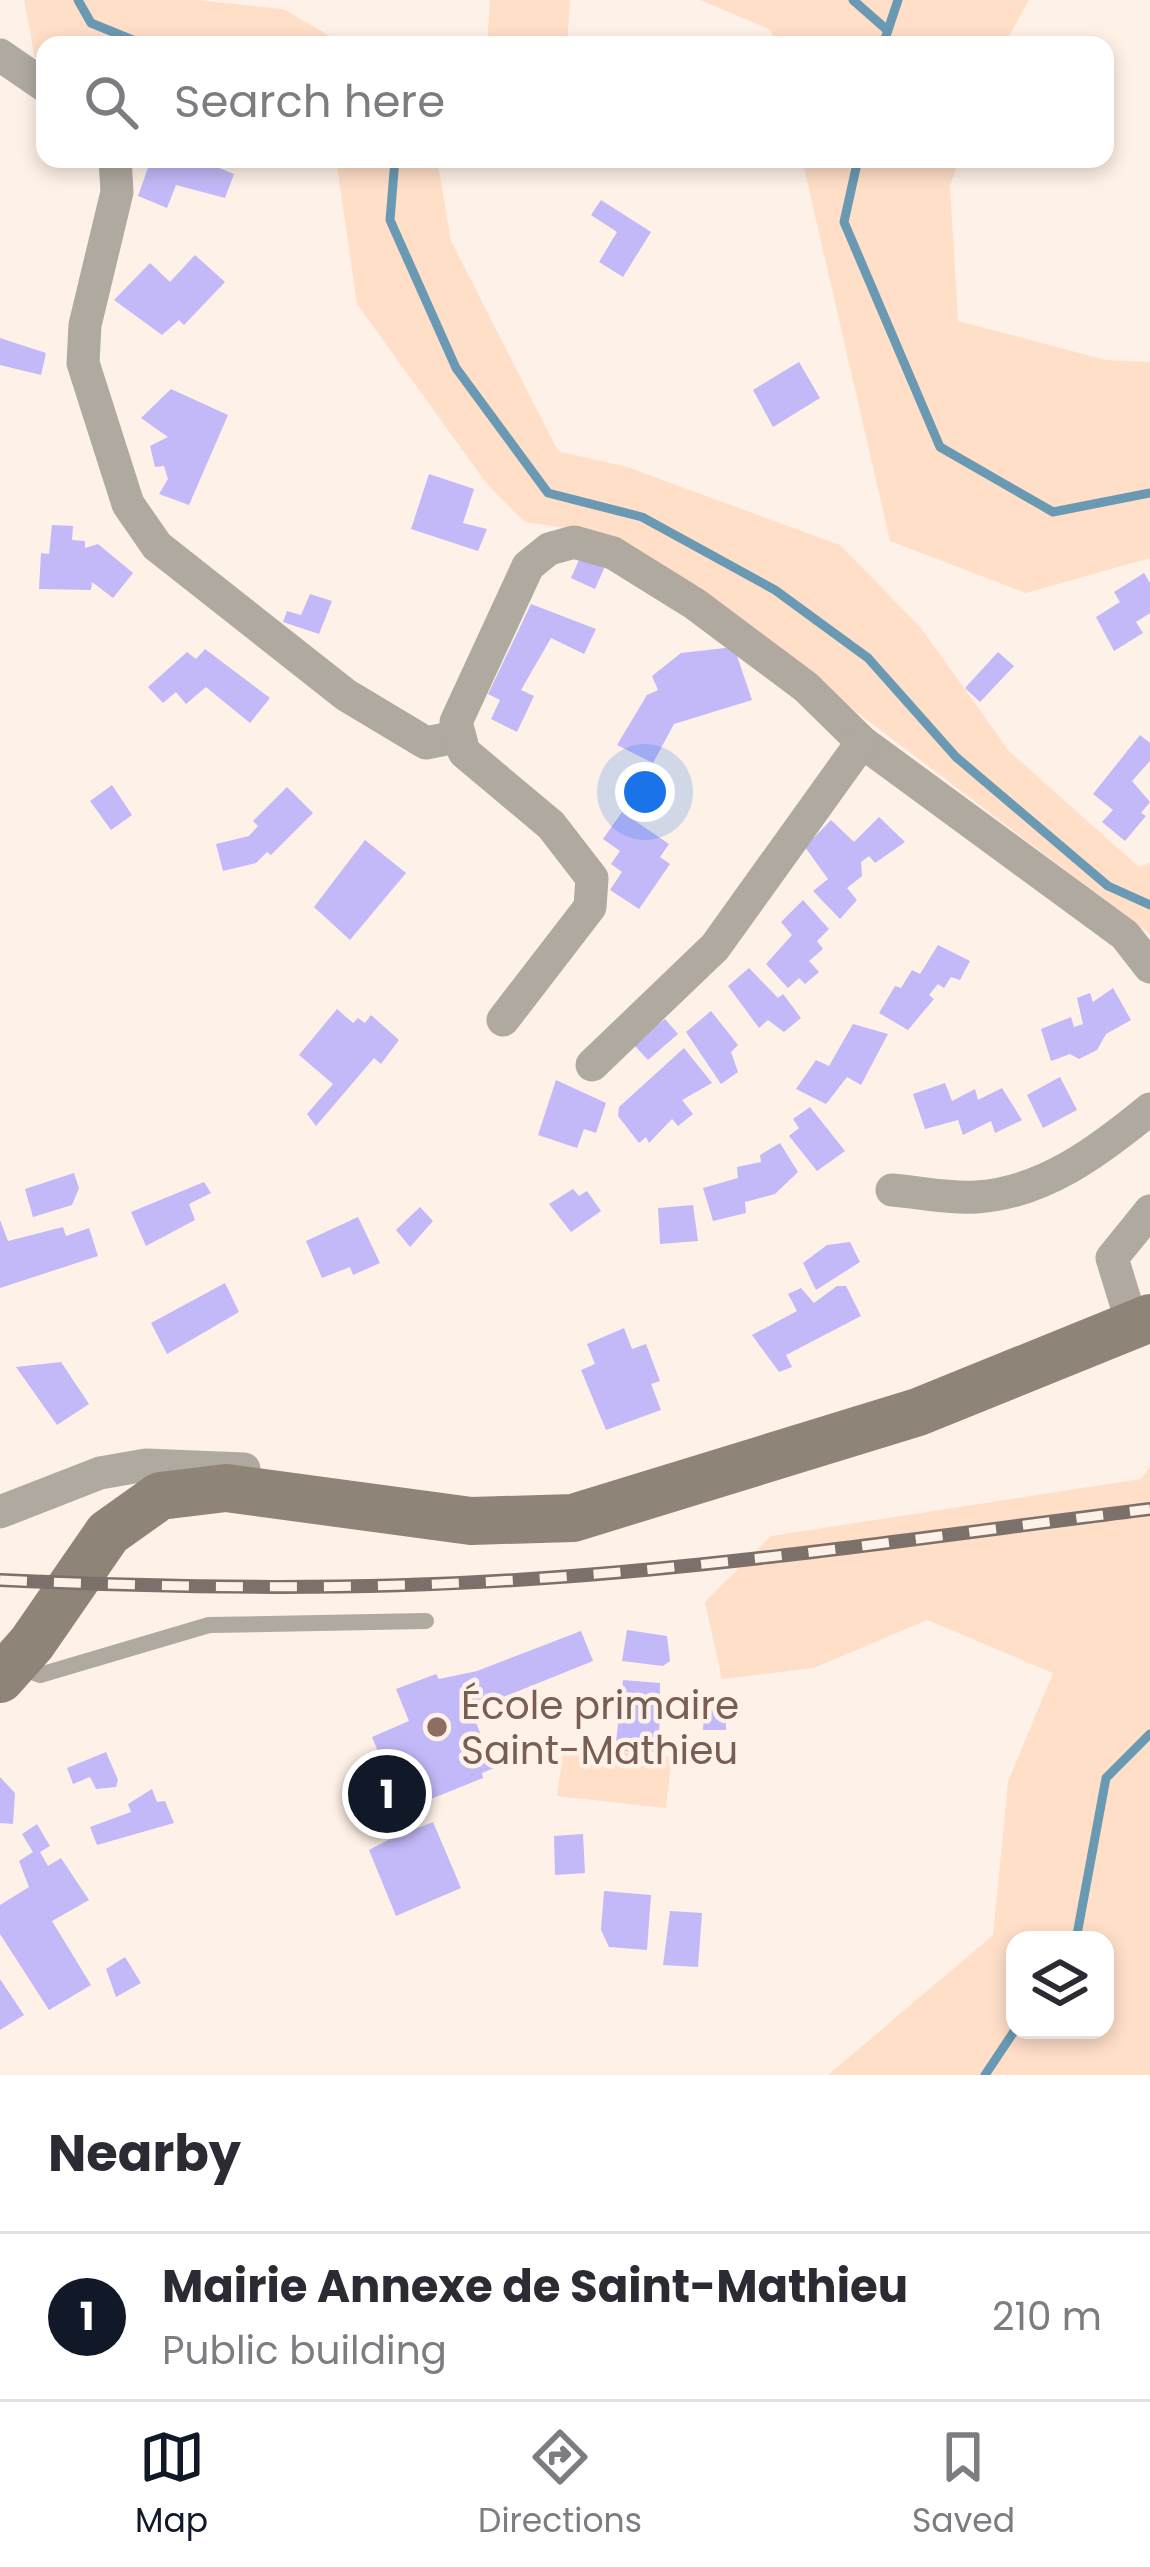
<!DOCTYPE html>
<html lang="en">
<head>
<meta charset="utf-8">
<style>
	:root { --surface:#fff; --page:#f2f2f3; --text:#2b2b33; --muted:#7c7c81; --line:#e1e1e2; --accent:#111827 }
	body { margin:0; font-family:Poppins,sans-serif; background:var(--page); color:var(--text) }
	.controls { position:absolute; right:36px; bottom:36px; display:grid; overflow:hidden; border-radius:24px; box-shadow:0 6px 18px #0003 }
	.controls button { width:108px; height:108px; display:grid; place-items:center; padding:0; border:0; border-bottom:3px solid var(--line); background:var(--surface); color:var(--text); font:60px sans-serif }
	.you { position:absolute; left:645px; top:792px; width:42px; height:42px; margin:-30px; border:9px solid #fff; border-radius:50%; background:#1a73e8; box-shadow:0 0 0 18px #1a73e833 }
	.badge { display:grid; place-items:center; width:78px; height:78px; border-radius:50%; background:var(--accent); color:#fff; font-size:39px; font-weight:700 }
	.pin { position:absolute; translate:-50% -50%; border:6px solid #fff; box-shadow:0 3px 12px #0006 }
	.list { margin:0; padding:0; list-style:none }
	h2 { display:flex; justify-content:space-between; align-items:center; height:156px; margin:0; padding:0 48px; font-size:51px }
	h2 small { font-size:39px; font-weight:400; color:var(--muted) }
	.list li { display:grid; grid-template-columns:78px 1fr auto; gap:36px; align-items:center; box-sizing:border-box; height:168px; padding:0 48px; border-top:3px solid var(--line) }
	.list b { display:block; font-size:45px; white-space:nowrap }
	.list p { margin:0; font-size:39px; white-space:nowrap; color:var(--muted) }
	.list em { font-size:39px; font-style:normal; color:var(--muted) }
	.icon { flex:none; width:66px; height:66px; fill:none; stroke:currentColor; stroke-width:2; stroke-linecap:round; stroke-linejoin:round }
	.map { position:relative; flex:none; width:1150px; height:2075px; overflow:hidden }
	.search { position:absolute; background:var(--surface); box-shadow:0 6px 18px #0003; left:36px; right:36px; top:36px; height:132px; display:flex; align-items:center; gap:30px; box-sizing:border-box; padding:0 42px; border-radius:24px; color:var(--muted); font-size:45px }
	.sheet { height:324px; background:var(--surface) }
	nav { display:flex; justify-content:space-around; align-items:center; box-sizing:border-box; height:168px; border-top:3px solid var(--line); background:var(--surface); font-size:33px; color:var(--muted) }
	nav a { display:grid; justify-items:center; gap:6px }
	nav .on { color:var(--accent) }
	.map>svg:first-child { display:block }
</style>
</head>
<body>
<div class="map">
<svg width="1150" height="2075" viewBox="0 0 1150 2075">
	<rect width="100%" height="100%" fill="#fef1e7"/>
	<!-- green -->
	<g fill="#ffdfc8" fill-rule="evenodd">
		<polygon points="24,0 197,0 283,9 346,45 45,45 45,64 35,58"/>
		<polygon points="490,0 570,0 567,45 487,45"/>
		<polygon points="700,0 1029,0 1004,45 775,45 771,30"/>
		<polygon points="336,159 437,159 451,241 558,451 627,467 840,545 921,628 1009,751 1139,867 1150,863 1150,934 654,559 599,533 525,522 487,484 357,304"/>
		<polygon points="802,159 960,159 950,185 958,321 1106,360 1150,362 1150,558 1026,593 890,541"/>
		<path d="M1150 1467V2075H828L993 1935 1008 1782 1053 1673 927 1620 814 1668 722 1679 705 1602 771 1536 1141 1479ZM1015 1940H1105V2030H1015Z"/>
		<polygon points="564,1747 672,1757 666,1808 557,1796"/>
	</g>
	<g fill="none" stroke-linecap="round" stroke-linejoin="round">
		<!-- stream -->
		<g stroke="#6a9ab3" stroke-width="9">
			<polyline points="78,0 91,23 145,45"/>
			<polyline points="853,0 886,29"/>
			<polyline points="883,45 898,0"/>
			<polyline points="395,159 390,220 456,368 548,493 642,517 775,590 868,658 956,757 1108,886 1150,905"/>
			<polyline points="858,159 844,222 940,447 1053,512 1150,493"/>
			<polyline points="1076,1940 1106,1778 1150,1734"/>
			<polyline points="985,2075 1015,2030"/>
		</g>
	</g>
	<!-- building -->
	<g fill="#c3b9f8">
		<polygon points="151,159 197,159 234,174 225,198 176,185 167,208 138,196"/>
		<polygon points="601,200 651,232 623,277 599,262 617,232 591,215"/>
		<polygon points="195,255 225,282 184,325 179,320 162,335 114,300 150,263 170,282"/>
		<polygon points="0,338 46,353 41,375 0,365"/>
		<polygon points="799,362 820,398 773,427 753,390"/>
		<polygon points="171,389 228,415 189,505 159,494 168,479 164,466 155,467 150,446 168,437 141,418"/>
		<polygon points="429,474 474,489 463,523 487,529 478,551 411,529"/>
		<polygon points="52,525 73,526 72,540 85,541 85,548 98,544 133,573 113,598 92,582 91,590 39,589 41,553 49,554"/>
		<polygon points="582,553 606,564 595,589 571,578"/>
		<polygon points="1144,573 1150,583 1150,613 1136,622 1143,633 1114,651 1096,617 1120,602 1114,592"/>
		<polygon points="310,594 332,601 319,634 283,622 287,611 301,615"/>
		<polygon points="531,604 596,629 584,654 551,638 521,690 534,696 517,732 491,719 500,700 488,694"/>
		<polygon points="734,647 752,700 674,724 653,763 617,745 647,695 658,690 652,676 681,653"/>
		<polygon points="205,649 270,698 250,723 206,687 186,704 176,692 163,703 148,687 187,652 196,659"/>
		<polygon points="998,652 1014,666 980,702 965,688"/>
		<polygon points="1140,735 1150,743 1150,761 1132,781 1150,802 1141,813 1146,816 1125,841 1102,822 1113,810 1093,794"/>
		<polygon points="112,785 132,815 111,830 90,801"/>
		<polygon points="287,787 313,813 271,855 267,852 256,863 223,871 216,844 249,836 258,826 253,821"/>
		<polygon points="622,812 669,844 660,857 670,864 639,909 610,890 622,872 611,864 620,851 603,839"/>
		<polygon points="879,817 905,842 875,863 869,856 861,862 862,876 847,888 857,900 840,919 813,891 828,879 805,847 831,820 854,842"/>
		<polygon points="365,840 406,873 350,940 314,907"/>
		<polygon points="803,900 829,929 817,941 823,949 809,961 819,972 805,984 799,978 788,988 766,964 792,935 781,922"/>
		<polygon points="938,945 970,961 960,980 951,977 944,988 938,984 929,995 934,999 908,1030 879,1013 895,986 901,988 912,970 920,974"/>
		<polygon points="749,968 778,998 783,994 801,1018 784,1032 768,1020 759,1028 728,986"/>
		<polygon points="1113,988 1131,1020 1106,1034 1097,1050 1079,1059 1070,1054 1051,1061 1041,1029 1071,1017 1074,1027 1083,1024 1077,998 1090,993 1093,1002"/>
		<polygon points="337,1009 353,1023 358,1018 365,1023 371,1015 399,1040 381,1064 374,1058 316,1126 307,1114 333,1084 299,1055"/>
		<polygon points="711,1011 738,1045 731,1052 738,1072 721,1084 686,1032"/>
		<polygon points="665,1019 678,1034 648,1060 633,1044"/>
		<polygon points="853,1024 888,1034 861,1085 847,1077 826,1104 796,1089 816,1060 829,1066"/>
		<polygon points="684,1048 712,1083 682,1100 693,1114 678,1126 672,1119 649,1143 646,1137 639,1143 618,1116 619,1107"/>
		<polygon points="1060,1077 1077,1110 1043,1128 1027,1095"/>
		<polygon points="556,1080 606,1103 596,1133 584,1129 577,1148 538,1135"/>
		<polygon points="945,1083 952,1101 975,1089 978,1100 1002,1088 1022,1120 995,1133 991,1121 963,1135 958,1120 925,1129 913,1094"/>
		<polygon points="810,1107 845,1151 817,1171 789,1136 799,1128 793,1119"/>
		<polygon points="780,1143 798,1172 775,1194 745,1202 746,1213 713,1221 703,1188 738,1178 737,1167 761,1162 760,1155"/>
		<polygon points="74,1173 79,1188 72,1205 33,1217 25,1189"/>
		<polygon points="204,1182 211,1193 189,1204 195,1220 146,1246 131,1212"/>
		<polygon points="573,1189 579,1196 587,1191 601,1211 571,1232 549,1204"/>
		<polygon points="693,1205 698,1241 660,1244 658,1208"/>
		<polygon points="420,1207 433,1221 410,1247 396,1230"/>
		<polygon points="358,1217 380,1263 353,1275 350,1267 322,1278 306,1241"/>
		<polygon points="0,1220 8,1241 63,1227 66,1236 89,1228 98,1256 0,1288"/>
		<polygon points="850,1242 860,1262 816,1290 803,1263 827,1245"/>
		<polygon points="225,1283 239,1312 167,1354 151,1323"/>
		<polygon points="837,1286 846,1286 861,1316 786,1355 792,1367 779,1372 752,1335 797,1311 788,1294 801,1288 814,1303"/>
		<polygon points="624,1328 632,1349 646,1344 660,1381 651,1384 661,1410 606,1430 581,1370 595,1364 587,1344"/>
		<polygon points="61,1362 89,1404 57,1425 16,1367"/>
		<polygon points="627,1630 667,1636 670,1661 663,1666 622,1661"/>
		<polygon points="581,1631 593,1661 471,1710 494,1768 482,1773 483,1778 416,1805 400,1766 396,1768 416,1820 407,1823 410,1831 433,1822 461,1888 396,1916 369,1850 394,1837 391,1829 382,1833 360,1782 386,1771 372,1737 409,1721 396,1689 436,1674 439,1679 477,1671"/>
		<polygon points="623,1680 660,1683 659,1752 615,1751"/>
		<polygon points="704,1709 726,1710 726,1730 703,1730"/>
		<polygon points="106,1752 118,1780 116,1787 96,1789 90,1777 73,1784 67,1768"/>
		<polygon points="0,1777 15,1793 13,1824 0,1823"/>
		<polygon points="152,1789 157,1802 165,1801 174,1823 97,1845 90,1827 131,1812 128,1804"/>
		<polygon points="37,1824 50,1846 40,1852 48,1866 61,1858 89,1900 52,1921 91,1985 49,2010 0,1934 0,1905 29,1887 19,1861 33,1852 22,1834"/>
		<polygon points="583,1834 585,1873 555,1875 554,1836"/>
		<polygon points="604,1891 651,1895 647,1950 609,1947 601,1930"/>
		<polygon points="670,1911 702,1913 698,1967 663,1965"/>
		<polygon points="125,1957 141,1983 116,1997 106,1969"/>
		<polygon points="0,1979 24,2015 0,2030"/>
	</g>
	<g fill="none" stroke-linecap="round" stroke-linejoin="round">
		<!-- lane -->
		<polyline stroke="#afa9a0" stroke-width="16" points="16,1666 40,1675 209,1625 426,1621"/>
		<!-- street -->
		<g stroke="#afa9a0" stroke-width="33">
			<polyline points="0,55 45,86"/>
			<polyline points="115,159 117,192 85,325 83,363 128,504 157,546 346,695 426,743 456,737"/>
			<polyline points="503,1020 590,907 592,878 551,825 464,752 456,722 528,566 549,549 574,542 613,553 695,604 806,687 862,742 1125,935 1150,967"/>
			<polyline points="592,1065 715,947 862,742"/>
			<path d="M892 1190C919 1192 949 1199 976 1197 1044 1193 1100 1150 1150 1109"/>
			<polyline points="1132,1323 1112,1258 1150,1211"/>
			<polyline points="0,1512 100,1473 146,1465 244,1469"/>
		</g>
		<!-- secondary -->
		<polyline stroke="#8e8578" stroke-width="48" points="0,1679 32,1643 108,1533 160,1496 226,1488 471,1521 573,1518 918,1412 1150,1318"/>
		<defs>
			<path id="rail" d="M0 1580C181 1588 364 1591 545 1578 748 1564 949 1534 1150 1509"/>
		</defs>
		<!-- rail casing -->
		<use href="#rail" stroke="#7b716a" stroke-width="14"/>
		<!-- rail -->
		<use href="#rail" stroke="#fef1e7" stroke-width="9" stroke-dasharray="27" stroke-linecap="butt"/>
	</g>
	<!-- markers -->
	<circle fill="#8d6e63" stroke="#fef1e7" stroke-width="4.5" cx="437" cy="1727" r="12"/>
	<g text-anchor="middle" stroke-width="9" stroke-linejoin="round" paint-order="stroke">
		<!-- education labels -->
		<g font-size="39" fill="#785e54" stroke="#fef1e7" text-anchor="start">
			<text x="461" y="1719">École primaire<tspan x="461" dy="45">Saint-Mathieu</tspan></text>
		</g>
	</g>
</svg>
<div class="controls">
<button><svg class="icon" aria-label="layers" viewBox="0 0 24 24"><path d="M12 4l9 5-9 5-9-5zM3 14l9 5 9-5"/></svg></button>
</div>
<div class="you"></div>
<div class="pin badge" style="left:387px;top:1794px">1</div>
<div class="search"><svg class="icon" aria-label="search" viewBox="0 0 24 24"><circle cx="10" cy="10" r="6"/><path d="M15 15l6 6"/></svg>Search here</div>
</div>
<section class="sheet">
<h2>Nearby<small></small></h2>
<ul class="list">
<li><span class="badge">1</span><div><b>Mairie Annexe de Saint-Mathieu</b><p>Public building</p></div><em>210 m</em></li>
</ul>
</section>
<nav>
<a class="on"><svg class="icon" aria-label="map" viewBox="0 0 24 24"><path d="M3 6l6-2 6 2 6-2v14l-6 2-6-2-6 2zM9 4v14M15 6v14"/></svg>Map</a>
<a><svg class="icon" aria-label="directions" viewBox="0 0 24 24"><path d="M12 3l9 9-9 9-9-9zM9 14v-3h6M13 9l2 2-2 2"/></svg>Directions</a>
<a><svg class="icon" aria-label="saved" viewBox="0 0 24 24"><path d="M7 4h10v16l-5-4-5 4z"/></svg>Saved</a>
</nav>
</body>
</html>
